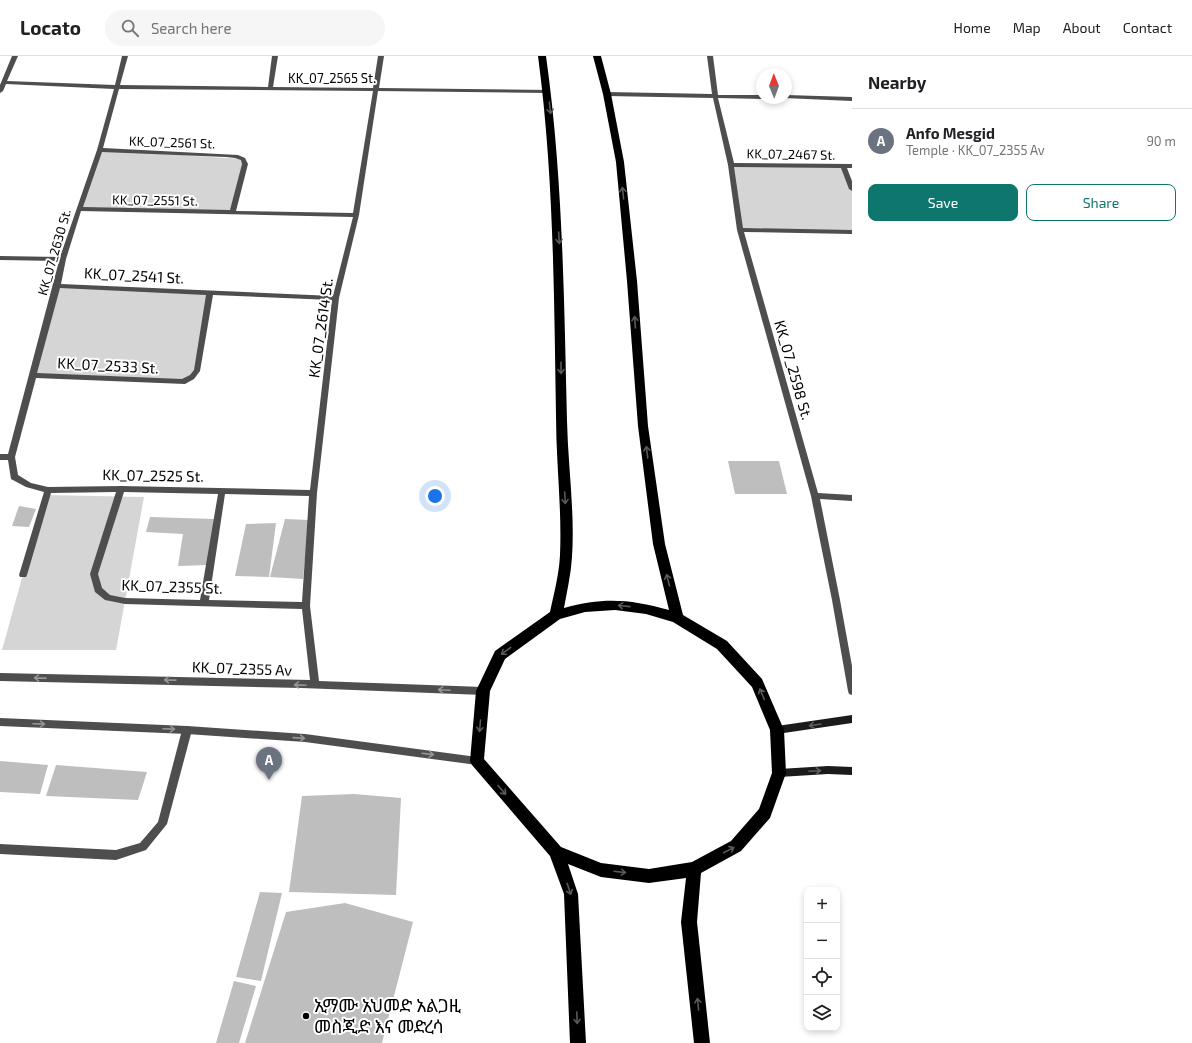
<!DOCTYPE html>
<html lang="en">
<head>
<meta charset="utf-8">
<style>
	:root { --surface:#fff; --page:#f6f6f6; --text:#202124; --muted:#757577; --line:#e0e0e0; --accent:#0f766e }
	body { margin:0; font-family:"Exo 2","Noto Sans Ethiopic",sans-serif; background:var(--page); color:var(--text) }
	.controls { position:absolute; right:12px; bottom:12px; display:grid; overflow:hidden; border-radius:8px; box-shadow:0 2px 6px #0003 }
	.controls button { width:36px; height:36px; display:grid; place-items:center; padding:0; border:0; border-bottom:1px solid var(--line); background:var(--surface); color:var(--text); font:20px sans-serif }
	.compass { position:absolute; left:756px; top:12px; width:36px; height:36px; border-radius:50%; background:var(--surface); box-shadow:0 2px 6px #0003; rotate:359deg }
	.you { position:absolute; left:435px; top:440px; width:14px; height:14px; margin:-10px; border:3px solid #fff; border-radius:50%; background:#1a73e8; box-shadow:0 0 0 6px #1a73e833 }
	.badge { display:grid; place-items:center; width:26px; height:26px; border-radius:50%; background:var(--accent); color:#fff; font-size:13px; font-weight:700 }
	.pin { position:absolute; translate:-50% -33px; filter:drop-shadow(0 1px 2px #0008) }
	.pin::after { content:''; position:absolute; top:21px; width:14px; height:12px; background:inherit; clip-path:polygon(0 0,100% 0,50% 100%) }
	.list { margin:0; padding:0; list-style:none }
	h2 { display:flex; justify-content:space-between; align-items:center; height:52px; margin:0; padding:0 16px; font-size:17px }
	h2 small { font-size:13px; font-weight:400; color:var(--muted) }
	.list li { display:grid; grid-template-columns:26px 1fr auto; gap:12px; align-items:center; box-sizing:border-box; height:64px; padding:0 16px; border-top:1px solid var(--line) }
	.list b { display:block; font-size:15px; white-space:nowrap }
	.list p { margin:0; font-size:13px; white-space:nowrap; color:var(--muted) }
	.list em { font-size:13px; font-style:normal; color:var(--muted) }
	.actions { display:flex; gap:8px; padding:12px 16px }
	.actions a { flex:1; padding:9px 0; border:1px solid var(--accent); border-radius:8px; text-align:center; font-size:14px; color:var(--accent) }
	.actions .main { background:var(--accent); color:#fff }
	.icon { flex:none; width:22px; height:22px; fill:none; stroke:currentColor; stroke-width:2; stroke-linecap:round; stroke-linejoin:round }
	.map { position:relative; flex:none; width:852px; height:987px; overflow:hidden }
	header { display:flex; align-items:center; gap:24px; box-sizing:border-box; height:56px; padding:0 20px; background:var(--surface); border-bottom:1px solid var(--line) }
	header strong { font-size:19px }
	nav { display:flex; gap:22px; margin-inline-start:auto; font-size:14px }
	.search { width:280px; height:36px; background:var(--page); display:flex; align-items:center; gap:10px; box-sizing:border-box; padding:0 14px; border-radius:22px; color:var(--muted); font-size:15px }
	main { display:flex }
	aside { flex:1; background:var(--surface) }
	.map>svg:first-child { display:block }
</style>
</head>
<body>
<header>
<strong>Locato</strong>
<div class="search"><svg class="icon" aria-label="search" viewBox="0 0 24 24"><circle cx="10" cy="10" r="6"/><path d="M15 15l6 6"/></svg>Search here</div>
<nav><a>Home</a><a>Map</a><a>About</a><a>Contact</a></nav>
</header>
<main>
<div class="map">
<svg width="852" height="987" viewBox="0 0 852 987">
	<rect width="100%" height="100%" fill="#fff"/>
	<!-- green -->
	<g fill="#d5d5d5">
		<polygon points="100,94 243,103 232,157 79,153"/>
		<polygon points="729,109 843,110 852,133 852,176 740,173"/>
		<polygon points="57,230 210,237 197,315 183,326 33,319"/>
		<polygon points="45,439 144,441 116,594 2,594"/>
	</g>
	<!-- building -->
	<g fill="#bebebe">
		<polygon points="728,405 779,405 787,438 735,438"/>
		<polygon points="19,450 36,453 29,471 12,470"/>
		<polygon points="150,461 214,463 209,509 178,510 183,478 146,476"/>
		<polygon points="285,463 309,464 303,523 270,521"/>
		<polygon points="276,467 269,521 235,520 246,468"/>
		<polygon points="0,705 48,709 40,738 0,736"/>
		<polygon points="56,709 147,716 138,744 46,740"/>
		<polygon points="354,738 401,742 396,839 289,836 302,740"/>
		<polygon points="260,836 282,837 261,925 236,921"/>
		<polygon points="345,847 413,866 382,987 245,987 286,856"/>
		<polygon points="234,925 256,930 239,987 216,987"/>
	</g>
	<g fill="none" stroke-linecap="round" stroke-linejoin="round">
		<!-- lane -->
		<polygon fill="#4e4e4e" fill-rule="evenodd" points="187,670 190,671 192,674 167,768 146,794 116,804 0,798 0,788 116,794 140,787 158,766 182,674 184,671"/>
		<!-- street -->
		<g fill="#4e4e4e" fill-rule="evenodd">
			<path d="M12 0H18L7 25 115 29 122 0H128L120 29 268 31 272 0H278L273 31 373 32 378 0H384L379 32 550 34V36L548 37 378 35 359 159 339 242 317 437 310 550 319 625 483 631 486 632 487 635 486 638 483 639 302 632 0 625V617L310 624 302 553 125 548 105 544 95 536 90 518 116 436 51 437 27 519 26 521H20L19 519 44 436 26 431 11 423 8 404H0V398H8L59 205 0 204V200L60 201 97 94 114 33 6 28 3 35 0 37V29ZM119 33 373 35 353 157 236 155 248 108 245 102 238 99 103 92ZM102 96 226 101 235 102 241 104 242 108 230 154 83 151ZM81 155 353 161 333 240 61 228 66 203ZM60 232 206 239 194 314 190 319 182 323 37 317ZM213 239 332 244 310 434 121 430 48 431 31 427 18 419 15 401 36 322 185 328 194 323 200 315ZM124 436 218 438 200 544 125 542 110 539 102 532 98 518ZM225 438 309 440 302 546 209 544Z"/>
			<polygon points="707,0 713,0 718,39 762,39 762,42 764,42 762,43 718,42 734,107 852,108 852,112 847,112 852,125 852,135 849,133 841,112 734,111 743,172 852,174 852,178 744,176 818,437 852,439 852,445 820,443 840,544 852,610 852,639 849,638 848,635 832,544 811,440 737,174 728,109 713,42 607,40 604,38 607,36 712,38"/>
			<polygon points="786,39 852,41 852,45 784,42 786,42"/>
			<polygon points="0,662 187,670 305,678 477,701 480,702 482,705 480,708 477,709 305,686 187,678 0,670"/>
		</g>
		<!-- secondary -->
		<g fill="#1b1b1b" fill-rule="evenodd">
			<polygon points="852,659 852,667 777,678 774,677 772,674 774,671 777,670"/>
			<polygon points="828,710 852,711 852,719 828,718 779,721 776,720 774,717 776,714 779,713"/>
		</g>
		<!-- highway -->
		<path fill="#000" fill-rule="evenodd" d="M538 0H546C563 121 564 243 567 365 568 410 575 456 572 501 571 518 567 535 564 552 603 541 630 543 669 554L653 488 638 370 627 225 616 106 603 38 593 0H601L611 38 624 106 637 225 648 370 665 488 683 559 727 585 762 623 784 674 786 717 770 762 741 795 701 817 697 866 710 987H694L681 866 686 822 649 827 601 821 568 808 578 838 586 987H570L564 838 550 800 472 709 470 705 476 635 495 595 550 556C554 537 559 519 560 499 562 453 556 406 556 360 554 240 554 120 538 0ZM615 554 646 558 673 566 717 593 752 631 770 674 772 717 759 753 731 785 692 806 649 813 601 807 561 791 484 703 490 635 505 603 560 563 585 556Z"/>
	</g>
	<!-- one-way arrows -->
	<defs><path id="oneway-shaft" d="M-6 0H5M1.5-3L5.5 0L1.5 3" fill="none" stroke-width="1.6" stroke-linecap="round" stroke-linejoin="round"/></defs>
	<g stroke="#595959">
		<use href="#oneway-shaft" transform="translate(550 52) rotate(84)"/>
		<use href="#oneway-shaft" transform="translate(623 137) rotate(-96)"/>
		<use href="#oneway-shaft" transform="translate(559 182) rotate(87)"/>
		<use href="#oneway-shaft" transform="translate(635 266) rotate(-94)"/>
		<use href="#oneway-shaft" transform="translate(561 312) rotate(90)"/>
		<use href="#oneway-shaft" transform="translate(647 396) rotate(-97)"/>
		<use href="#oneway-shaft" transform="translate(565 442) rotate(87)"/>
		<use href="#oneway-shaft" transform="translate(668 524) rotate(-104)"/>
		<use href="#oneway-shaft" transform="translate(624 550) rotate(-174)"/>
		<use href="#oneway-shaft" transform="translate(506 595) rotate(144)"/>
		<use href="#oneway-shaft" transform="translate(762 638) rotate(-113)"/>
		<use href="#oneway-shaft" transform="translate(480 670) rotate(95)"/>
		<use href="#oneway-shaft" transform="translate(502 734) rotate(49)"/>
		<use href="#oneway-shaft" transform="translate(729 794) rotate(-28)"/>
		<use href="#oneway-shaft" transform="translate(620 816) rotate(7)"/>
		<use href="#oneway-shaft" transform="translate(569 833) rotate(72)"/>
		<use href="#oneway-shaft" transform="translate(698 948) rotate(-96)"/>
		<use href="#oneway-shaft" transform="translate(577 962) rotate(88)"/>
	</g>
	<g stroke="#959595">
		<use href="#oneway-shaft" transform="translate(40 622) rotate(-179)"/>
		<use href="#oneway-shaft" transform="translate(170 624) rotate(-179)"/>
		<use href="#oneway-shaft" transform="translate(300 629) rotate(-178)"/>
		<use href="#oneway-shaft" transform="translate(444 634) rotate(-177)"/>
		<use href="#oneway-shaft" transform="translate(39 668) rotate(2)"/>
		<use href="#oneway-shaft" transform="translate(169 673) rotate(2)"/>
		<use href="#oneway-shaft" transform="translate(299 682) rotate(4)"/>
		<use href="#oneway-shaft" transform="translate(428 698) rotate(7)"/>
	</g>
	<g stroke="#5f5f5f">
		<use href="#oneway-shaft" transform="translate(815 669) rotate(171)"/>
		<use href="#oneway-shaft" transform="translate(815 715) rotate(-3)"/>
	</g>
	<!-- markers -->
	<circle fill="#000" stroke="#fff" stroke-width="1.5" cx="306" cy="960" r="4"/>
	<g text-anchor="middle" stroke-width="4" stroke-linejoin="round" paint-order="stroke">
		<!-- far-street labels -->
		<g font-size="13" fill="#000" stroke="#fff">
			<text x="332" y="27">KK_07_2565 St.</text>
			<text transform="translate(172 86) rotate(2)" y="5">KK_07_2561 St.</text>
			<text transform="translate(791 98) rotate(1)" y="5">KK_07_2467 St.</text>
			<text transform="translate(155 144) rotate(1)" y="5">KK_07_2551 St.</text>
			<text transform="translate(54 196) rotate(-74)" y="5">KK_07_2630 St.</text>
		</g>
		<!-- street labels -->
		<g font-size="15" fill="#000" stroke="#fff">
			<text transform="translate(134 220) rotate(3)" y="5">KK_07_2541 St.</text>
			<text transform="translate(321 272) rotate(-82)" y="5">KK_07_2614 St.</text>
			<text transform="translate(108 310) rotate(3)" y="5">KK_07_2533 St.</text>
			<text transform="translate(793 314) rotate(74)" y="5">KK_07_2598 St.</text>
			<text transform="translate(153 420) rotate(1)" y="5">KK_07_2525 St.</text>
			<text transform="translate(172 531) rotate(2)" y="5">KK_07_2355 St.</text>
			<text transform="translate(242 613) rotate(2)" y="5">KK_07_2355 Av</text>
		</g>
		<!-- near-poi labels -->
		<g font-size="18" fill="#000" stroke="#fff" text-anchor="start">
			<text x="314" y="956">ኢማሙ አህመድ አልጋዚ<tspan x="314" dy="21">መስጂድ እና መድረሳ</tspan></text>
		</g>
	</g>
</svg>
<div class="controls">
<button>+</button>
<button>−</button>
<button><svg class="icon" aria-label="locate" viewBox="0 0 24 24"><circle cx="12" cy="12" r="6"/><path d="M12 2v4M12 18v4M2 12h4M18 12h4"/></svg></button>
<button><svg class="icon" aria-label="layers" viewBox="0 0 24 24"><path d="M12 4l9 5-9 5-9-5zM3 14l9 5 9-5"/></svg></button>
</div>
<svg class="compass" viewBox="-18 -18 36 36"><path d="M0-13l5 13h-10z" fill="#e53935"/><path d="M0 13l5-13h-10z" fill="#757577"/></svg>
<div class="you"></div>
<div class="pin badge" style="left:269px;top:724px;background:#6b7280">A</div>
</div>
<aside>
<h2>Nearby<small></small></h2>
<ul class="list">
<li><span class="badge" style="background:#6b7280">A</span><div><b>Anfo Mesgid</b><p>Temple · KK_07_2355 Av</p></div><em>90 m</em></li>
</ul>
<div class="actions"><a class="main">Save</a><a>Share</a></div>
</aside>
</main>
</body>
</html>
